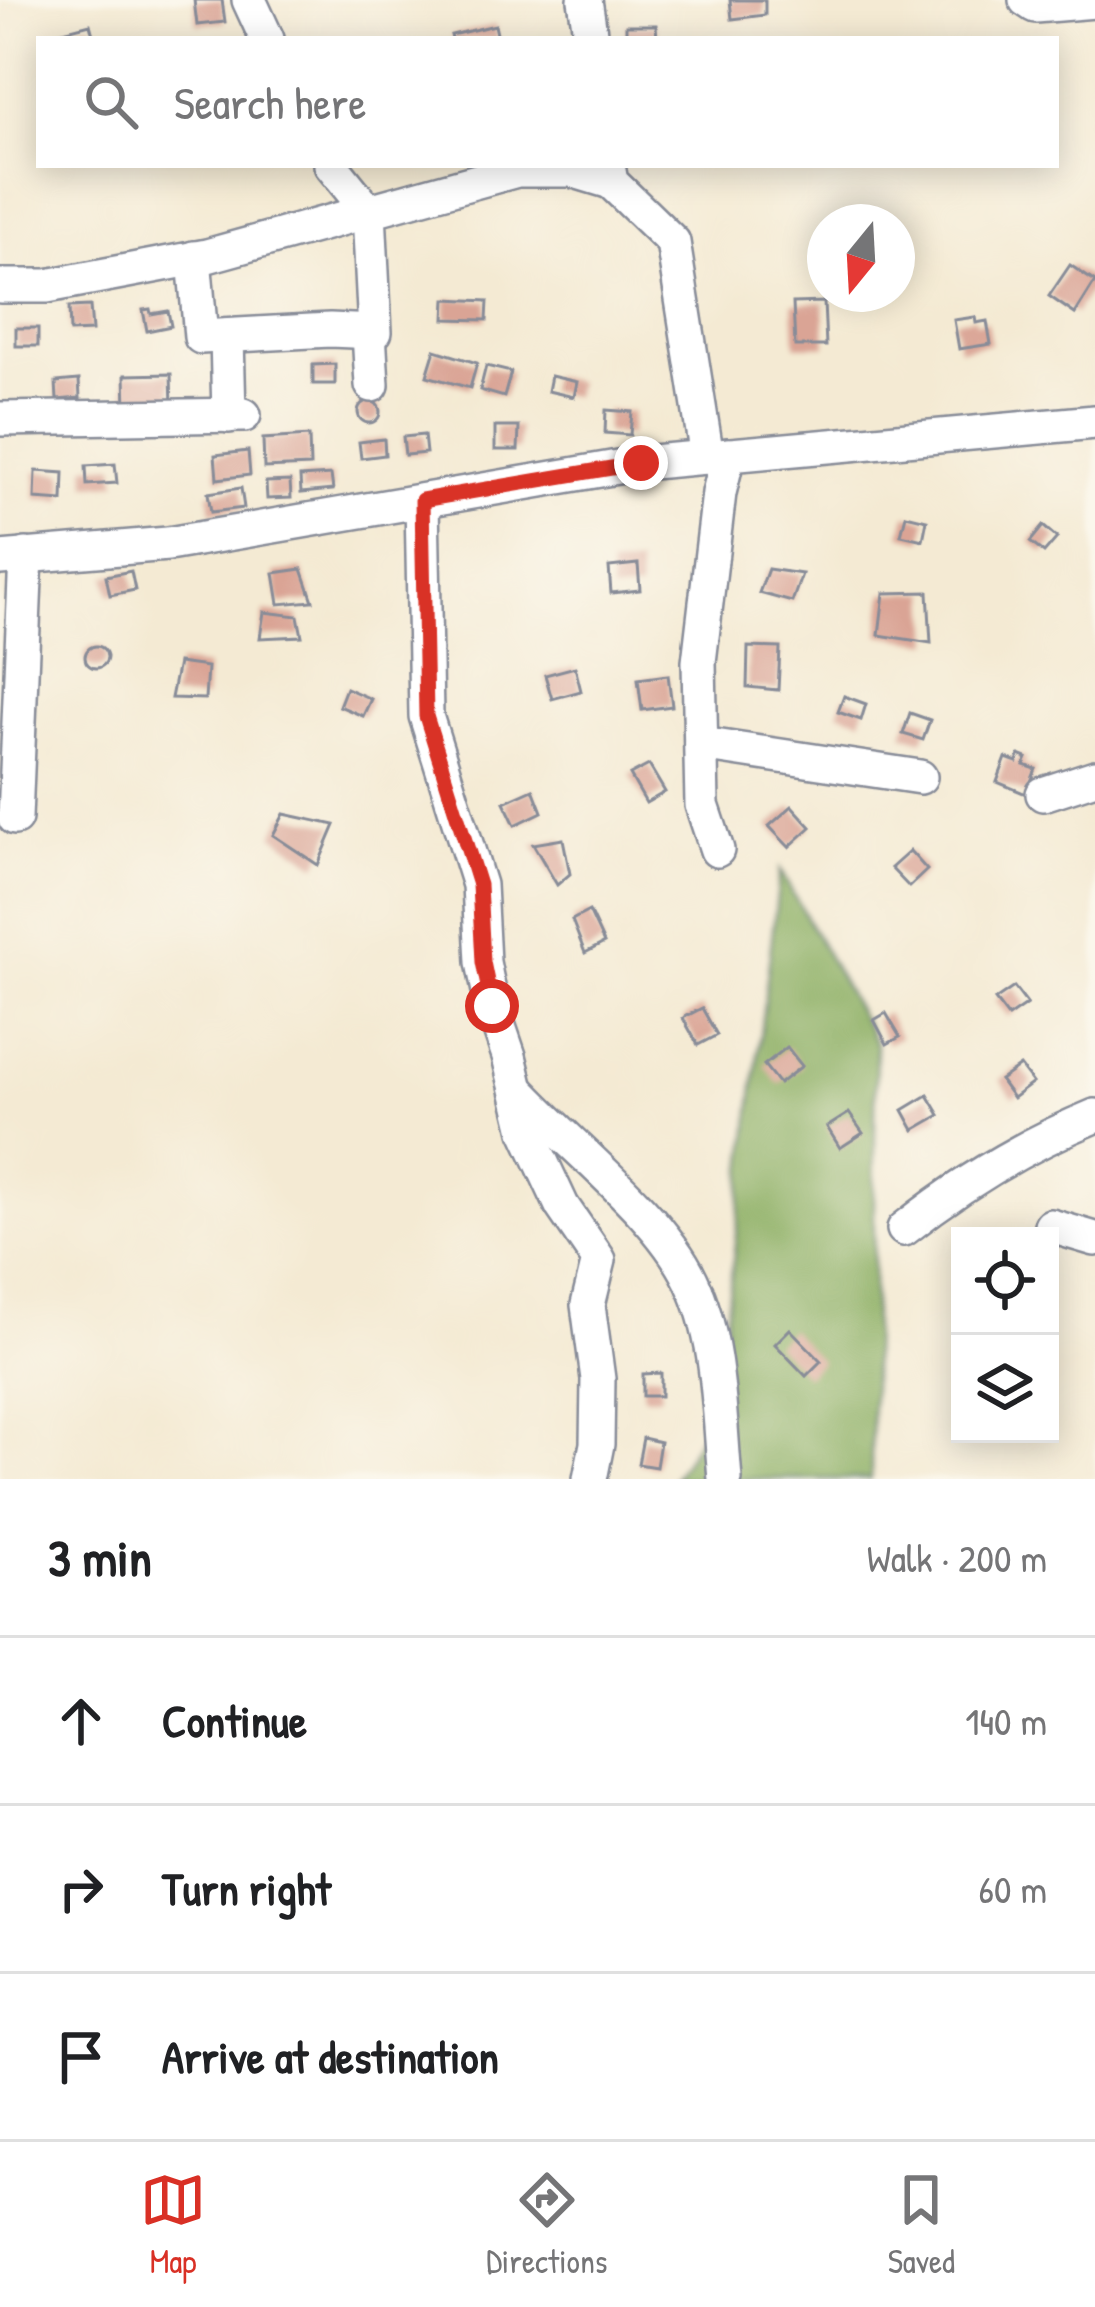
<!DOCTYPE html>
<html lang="en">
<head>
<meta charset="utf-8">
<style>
	:root { --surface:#fff; --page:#f6f6f6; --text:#202124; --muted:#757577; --line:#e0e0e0; --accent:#d93025 }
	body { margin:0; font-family:"Patrick Hand",sans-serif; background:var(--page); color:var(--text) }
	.controls { position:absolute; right:36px; bottom:36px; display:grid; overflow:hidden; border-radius:0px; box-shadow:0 6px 30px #0003 }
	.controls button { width:108px; height:108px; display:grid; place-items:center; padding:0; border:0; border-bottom:3px solid var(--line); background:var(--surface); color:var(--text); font:60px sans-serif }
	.compass { position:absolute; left:807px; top:204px; width:108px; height:108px; border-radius:50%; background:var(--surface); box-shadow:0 6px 30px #0003; rotate:198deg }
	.stop { position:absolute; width:36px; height:36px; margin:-27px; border:9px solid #d93025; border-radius:50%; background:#fff }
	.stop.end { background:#d93025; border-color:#fff; box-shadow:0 3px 12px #0008 }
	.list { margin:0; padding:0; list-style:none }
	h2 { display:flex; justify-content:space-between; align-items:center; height:156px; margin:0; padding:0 48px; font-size:51px }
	h2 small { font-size:39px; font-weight:400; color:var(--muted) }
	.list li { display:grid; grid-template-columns:78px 1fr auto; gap:36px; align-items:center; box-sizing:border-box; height:168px; padding:0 48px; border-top:3px solid var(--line) }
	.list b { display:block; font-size:45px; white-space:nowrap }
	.list em { font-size:39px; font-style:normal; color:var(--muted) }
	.icon { flex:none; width:66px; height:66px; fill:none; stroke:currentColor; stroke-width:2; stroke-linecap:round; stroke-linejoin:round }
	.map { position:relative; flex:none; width:1095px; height:1479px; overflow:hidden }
	.search { position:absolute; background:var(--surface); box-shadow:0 6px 30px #0003; left:36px; right:36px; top:36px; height:132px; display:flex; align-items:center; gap:30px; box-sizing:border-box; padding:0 42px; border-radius:0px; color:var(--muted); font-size:45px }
	.sheet { height:660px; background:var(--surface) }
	nav { display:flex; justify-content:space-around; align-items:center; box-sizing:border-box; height:168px; border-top:3px solid var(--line); background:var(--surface); font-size:33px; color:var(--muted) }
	nav a { display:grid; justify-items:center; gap:6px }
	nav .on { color:var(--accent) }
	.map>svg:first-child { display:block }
</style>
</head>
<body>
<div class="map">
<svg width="1095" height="1479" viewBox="0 0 1095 1479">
	<rect width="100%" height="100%" fill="#fbf7ec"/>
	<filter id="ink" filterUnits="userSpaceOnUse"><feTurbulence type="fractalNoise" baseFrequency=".00833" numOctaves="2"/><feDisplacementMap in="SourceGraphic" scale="24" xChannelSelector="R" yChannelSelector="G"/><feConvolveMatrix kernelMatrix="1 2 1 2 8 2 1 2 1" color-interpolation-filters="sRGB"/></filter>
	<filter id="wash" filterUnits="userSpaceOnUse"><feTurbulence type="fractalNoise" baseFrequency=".004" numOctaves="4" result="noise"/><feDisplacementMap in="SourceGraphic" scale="48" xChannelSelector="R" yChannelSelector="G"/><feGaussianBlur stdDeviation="2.7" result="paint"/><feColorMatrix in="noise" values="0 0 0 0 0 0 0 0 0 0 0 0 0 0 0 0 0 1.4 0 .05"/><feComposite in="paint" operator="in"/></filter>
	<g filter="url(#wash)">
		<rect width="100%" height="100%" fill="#f4ead3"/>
		<!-- forest -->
		<polygon fill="#8bae62" stroke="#536e60" stroke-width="3" points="780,870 876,1044 871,1479 673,1479 715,1410"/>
		<g id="blocks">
			<!-- building -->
			<g fill="#daa495">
				<polygon points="194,0 222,0 225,22 197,25"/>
				<polygon points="730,0 765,0 765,15 732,19"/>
				<polygon points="90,24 94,39 61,39 59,32"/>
				<polygon points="495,25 498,39 452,39 451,35"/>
				<polygon points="626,25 656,25 657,39 626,39"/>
				<polygon points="1070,265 1095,282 1075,314 1049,296"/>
				<polygon points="446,299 488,301 487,320 445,319"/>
				<polygon points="824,302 826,346 795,346 793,303"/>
				<polygon points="90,306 92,331 70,332 69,307"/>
				<polygon points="150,309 151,314 168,311 171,326 147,331 143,310"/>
				<polygon points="975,317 976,323 987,321 991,344 959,349 954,320"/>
				<rect x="16" y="328" width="22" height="18"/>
				<polygon points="435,350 477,363 470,388 427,376"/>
				<polygon points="335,364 335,384 313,384 313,365"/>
				<polygon points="486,366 511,372 504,397 480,390"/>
				<polygon points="171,374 172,407 126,408 125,375"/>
				<polygon points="551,376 577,382 574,397 548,391"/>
				<polygon points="79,380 80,398 57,400 56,382"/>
				<circle cx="369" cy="412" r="11"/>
				<polygon points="606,410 632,412 630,435 605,433"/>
				<polygon points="495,427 519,427 518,450 495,450"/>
				<polygon points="424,435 426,453 405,455 403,437"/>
				<polygon points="309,436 310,466 264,468 263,439"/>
				<polygon points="384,439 385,455 361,458 359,442"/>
				<polygon points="248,451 250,475 217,479 215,455"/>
				<polygon points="115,464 117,483 87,485 86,466"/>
				<polygon points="36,471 64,473 63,501 35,499"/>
				<polygon points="331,475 333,490 301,493 300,477"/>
				<polygon points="290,481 291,498 267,499 266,482"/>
				<polygon points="241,488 244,508 211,512 208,493"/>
				<polygon points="906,515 927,520 923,540 901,535"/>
				<polygon points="1043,526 1057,538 1044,553 1030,542"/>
				<polygon points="638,564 640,590 611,593 609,567"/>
				<polygon points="302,569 313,601 279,604 274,573"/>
				<polygon points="768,569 802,574 792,602 759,593"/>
				<polygon points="131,571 135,590 110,595 106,576"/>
				<polygon points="928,592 931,643 879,635 884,593"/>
				<polygon points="264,612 298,616 302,636 260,638"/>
				<circle cx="96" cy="657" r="11"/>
				<polygon points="748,647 780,648 778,690 747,687"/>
				<polygon points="178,663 207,667 205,699 171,698"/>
				<polygon points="575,667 581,691 552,699 545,675"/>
				<polygon points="668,675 672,706 642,710 638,679"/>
				<polygon points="346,688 371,699 363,716 339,706"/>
				<polygon points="844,696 866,704 861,720 838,712"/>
				<polygon points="910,713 930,720 923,740 903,734"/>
				<polygon points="1019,755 1027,758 1024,765 1036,769 1026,794 997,782 1006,758 1017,762"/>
				<polygon points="649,765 665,792 646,803 630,775"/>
				<polygon points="533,789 542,812 515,825 504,802"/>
				<polygon points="792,806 811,827 789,847 769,826"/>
				<polygon points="284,814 335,825 318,865 273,835"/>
				<polygon points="563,839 570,874 557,885 533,844"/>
				<polygon points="910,851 927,870 909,887 891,868"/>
				<polygon points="589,911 604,943 585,953 572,920"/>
				<polygon points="1014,987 1027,1004 1008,1017 995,1000"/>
				<polygon points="702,1008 717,1035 698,1045 683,1018"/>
				<polygon points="886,1013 900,1037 887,1044 874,1020"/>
				<polygon points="787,1047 802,1066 779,1084 764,1065"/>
				<polygon points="1020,1066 1033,1083 1013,1098 1000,1080"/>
				<polygon points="928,1095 940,1115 914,1130 903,1110"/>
				<polygon points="849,1113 863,1133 840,1148 827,1127"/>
				<polygon points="790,1329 821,1361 806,1376 775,1344"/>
				<polygon points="661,1373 661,1396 643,1396 643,1374"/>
				<polygon points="643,1438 660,1442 656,1467 638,1464"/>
			</g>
		</g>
	</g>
	<g filter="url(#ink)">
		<use href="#blocks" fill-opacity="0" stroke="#888c98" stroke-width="3"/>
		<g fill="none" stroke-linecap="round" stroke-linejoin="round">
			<defs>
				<g id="minor">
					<polyline points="249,0 267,39"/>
					<polyline points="585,0 591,39"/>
					<polyline points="1026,0 1035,6 1095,1"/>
					<polyline points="608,165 611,182 673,242 707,457"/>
					<polyline points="194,258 201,337 330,330 375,332 369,212 331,165"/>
					<polyline points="0,286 47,286 207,256 517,170 571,170 611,182"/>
					<polyline points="369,332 372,385"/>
					<polyline points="227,336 229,416"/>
					<polyline points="0,419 244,415"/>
					<polyline points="422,501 426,716 479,885 483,962 492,1006 509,1056 527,1131 562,1206 599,1260 588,1305 598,1379 597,1444 590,1479"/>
					<polyline points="0,558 168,544 641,463 1095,422"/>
					<polyline points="701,744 920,777"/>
					<polyline points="1043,794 1095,777"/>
					<polyline points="15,818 26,555"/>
					<polyline points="717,850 702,805 699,662 719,493 728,455"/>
					<path d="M518 1090C571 1147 658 1212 691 1280 720 1340 719 1415 725 1479"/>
					<polyline points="1051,1226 1095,1239"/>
					<path d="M904 1229C963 1182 1025 1145 1095 1116"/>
				</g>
			</defs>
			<!-- minor casing -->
			<use href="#minor" stroke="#888c98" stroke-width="38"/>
			<!-- minor -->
			<use href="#minor" stroke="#fff" stroke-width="33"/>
		</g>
	</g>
	<g fill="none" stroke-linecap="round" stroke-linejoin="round" filter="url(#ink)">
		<!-- route -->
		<polyline stroke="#d93025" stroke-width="15" points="492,1006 483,962 479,885 426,716 422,500 641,463"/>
	</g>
</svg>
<div class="controls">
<button><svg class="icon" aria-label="locate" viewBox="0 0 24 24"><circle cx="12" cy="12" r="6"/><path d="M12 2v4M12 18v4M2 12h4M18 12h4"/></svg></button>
<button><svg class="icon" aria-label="layers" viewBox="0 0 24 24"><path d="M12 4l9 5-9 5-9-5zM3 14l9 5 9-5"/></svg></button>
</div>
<svg class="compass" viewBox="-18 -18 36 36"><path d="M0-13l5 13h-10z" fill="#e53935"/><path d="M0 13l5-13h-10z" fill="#757577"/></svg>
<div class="stop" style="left:492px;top:1006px"></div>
<div class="stop end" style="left:641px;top:463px"></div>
<div class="search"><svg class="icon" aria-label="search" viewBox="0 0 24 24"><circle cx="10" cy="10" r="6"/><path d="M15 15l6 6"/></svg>Search here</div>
</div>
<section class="sheet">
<h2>3 min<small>Walk · 200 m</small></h2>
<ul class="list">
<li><svg class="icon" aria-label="ahead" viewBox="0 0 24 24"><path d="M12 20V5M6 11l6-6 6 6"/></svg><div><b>Continue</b></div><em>140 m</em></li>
<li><svg class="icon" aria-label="right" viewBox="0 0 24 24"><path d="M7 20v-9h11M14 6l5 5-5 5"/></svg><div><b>Turn right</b></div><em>60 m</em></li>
<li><svg class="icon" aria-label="arrive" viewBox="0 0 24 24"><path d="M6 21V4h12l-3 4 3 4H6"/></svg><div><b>Arrive at destination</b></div></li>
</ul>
</section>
<nav>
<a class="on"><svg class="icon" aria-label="map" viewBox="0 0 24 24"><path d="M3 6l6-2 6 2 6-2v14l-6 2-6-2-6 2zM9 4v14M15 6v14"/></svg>Map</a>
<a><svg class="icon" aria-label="directions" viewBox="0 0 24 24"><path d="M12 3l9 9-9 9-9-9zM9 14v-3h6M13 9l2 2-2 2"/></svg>Directions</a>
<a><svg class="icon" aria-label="saved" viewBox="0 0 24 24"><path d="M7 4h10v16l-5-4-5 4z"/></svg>Saved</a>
</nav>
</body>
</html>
